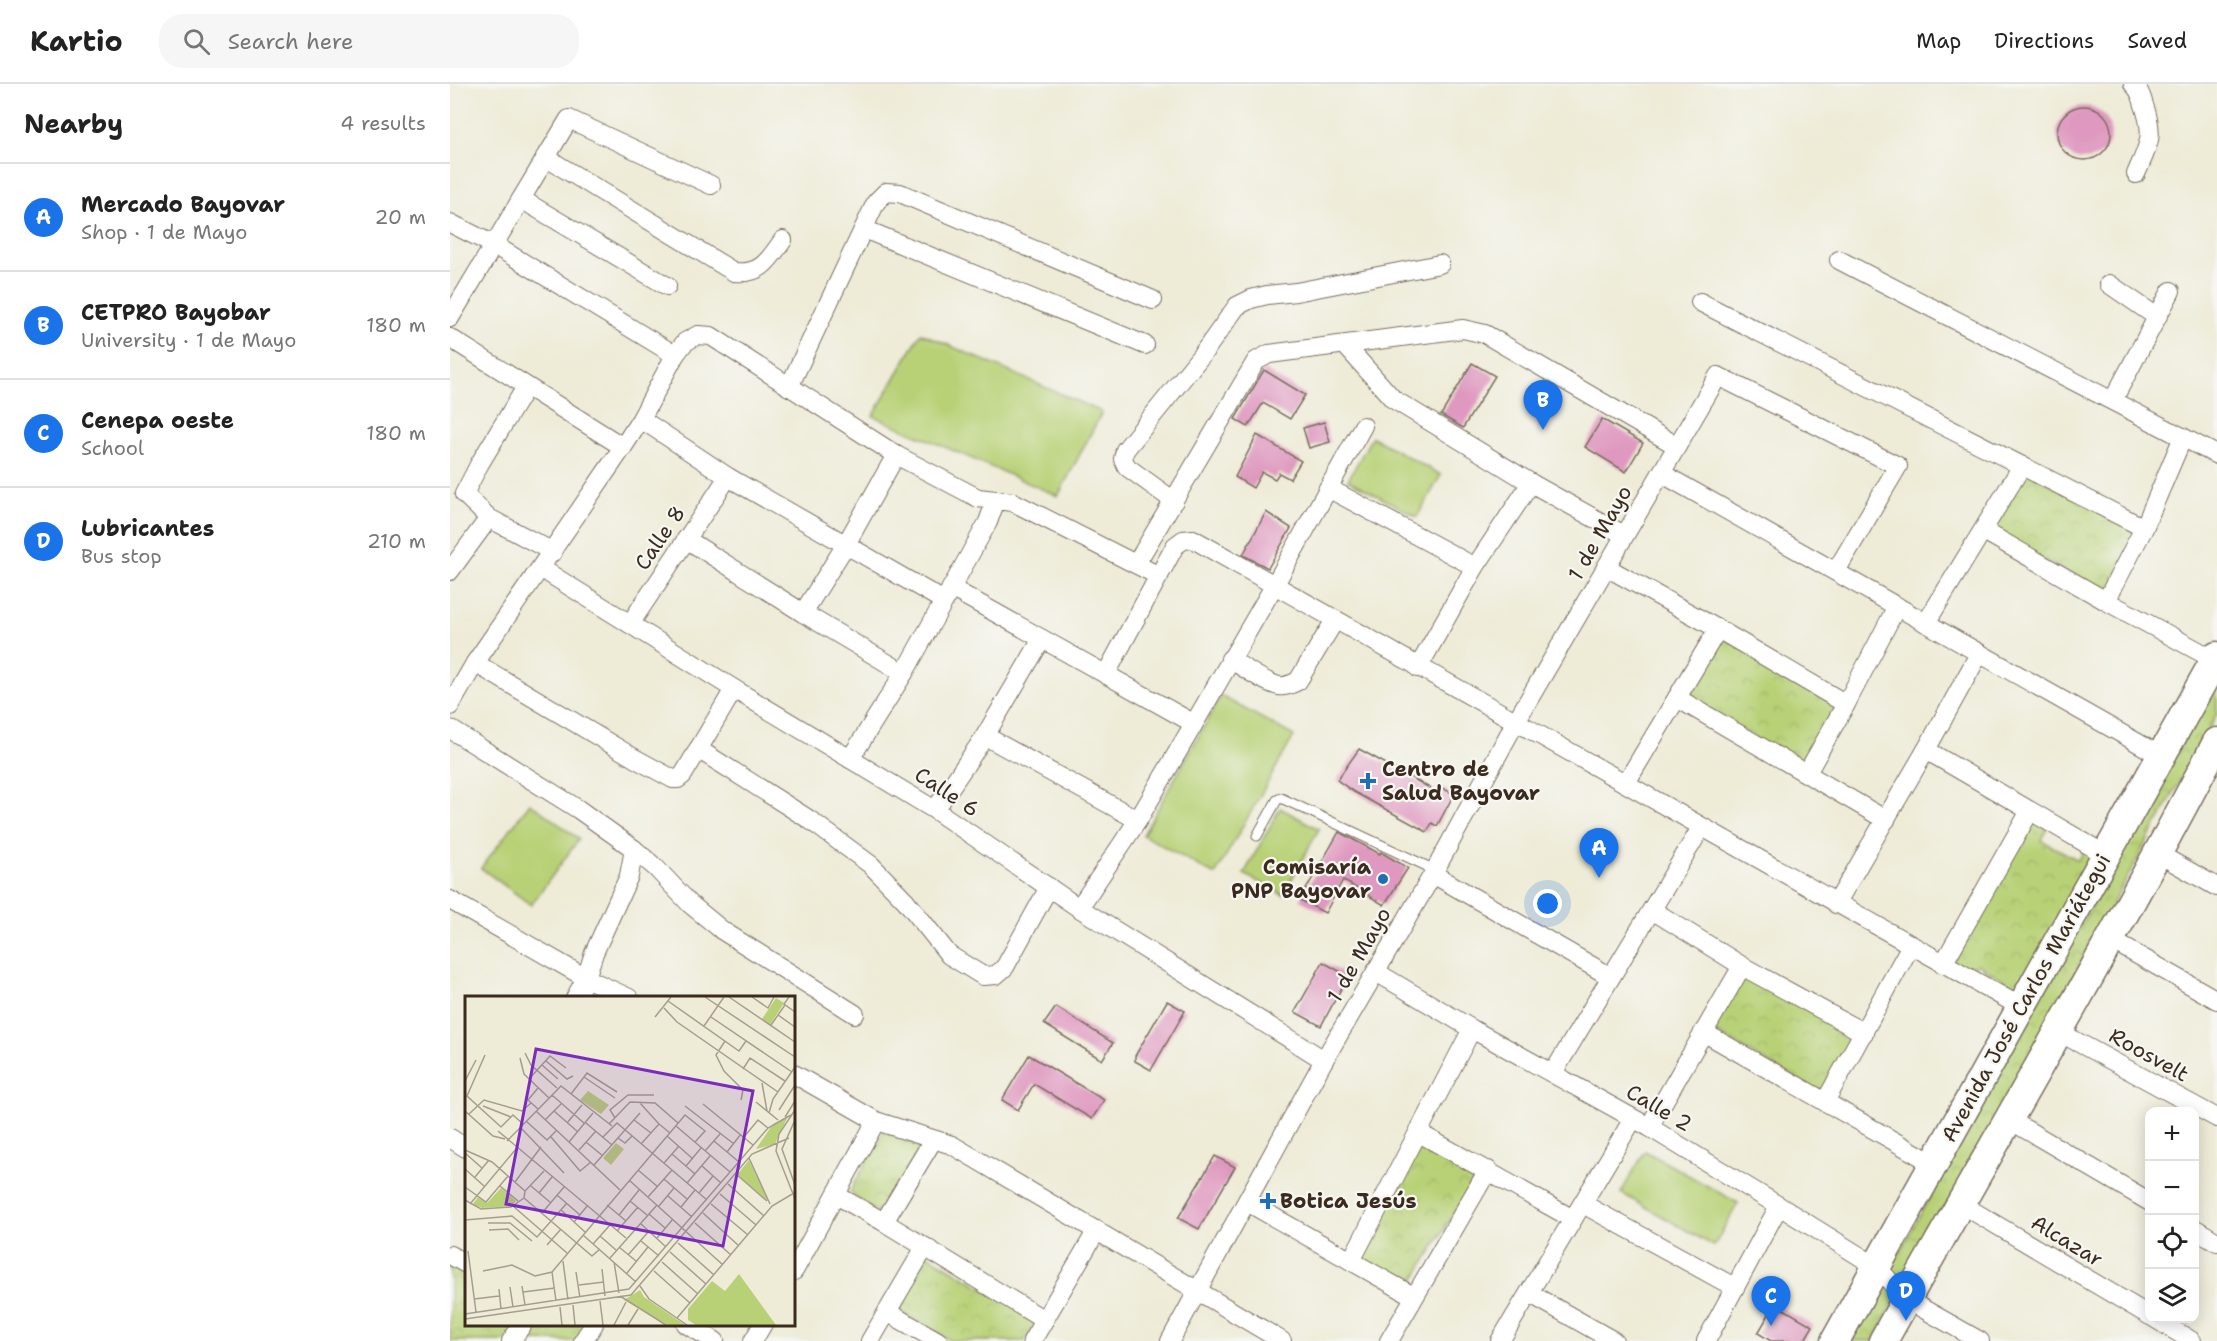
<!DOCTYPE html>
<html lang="en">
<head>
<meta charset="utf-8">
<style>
	:root { --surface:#fff; --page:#f6f6f6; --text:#222; --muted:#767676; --line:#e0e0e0; --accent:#1a73e8 }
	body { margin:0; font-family:"Shantell Sans",sans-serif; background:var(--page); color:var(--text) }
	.controls { position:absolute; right:18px; bottom:18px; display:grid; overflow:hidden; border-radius:12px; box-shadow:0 3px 15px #0003 }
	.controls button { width:54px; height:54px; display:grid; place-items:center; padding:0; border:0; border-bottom:2px solid var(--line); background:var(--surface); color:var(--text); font:30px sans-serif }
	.you { position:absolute; left:1098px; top:820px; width:21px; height:21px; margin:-15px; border:4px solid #fff; border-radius:50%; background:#1a73e8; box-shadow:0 0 0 9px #1a73e833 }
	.badge { display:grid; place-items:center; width:39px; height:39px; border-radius:50%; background:var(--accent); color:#fff; font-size:20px; font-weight:700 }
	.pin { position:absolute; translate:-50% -50px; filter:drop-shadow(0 2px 3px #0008) }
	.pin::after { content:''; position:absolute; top:32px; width:21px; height:18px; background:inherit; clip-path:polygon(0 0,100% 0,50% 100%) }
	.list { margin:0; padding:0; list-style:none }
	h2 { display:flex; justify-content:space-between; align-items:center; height:78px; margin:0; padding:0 24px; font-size:26px }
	h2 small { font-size:20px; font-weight:400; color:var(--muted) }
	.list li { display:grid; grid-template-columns:39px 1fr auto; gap:18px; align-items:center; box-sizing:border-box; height:108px; padding:0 24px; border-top:2px solid var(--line) }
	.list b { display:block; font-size:22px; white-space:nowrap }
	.list p { margin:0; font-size:20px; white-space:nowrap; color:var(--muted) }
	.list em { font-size:20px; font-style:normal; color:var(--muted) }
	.icon { flex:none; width:33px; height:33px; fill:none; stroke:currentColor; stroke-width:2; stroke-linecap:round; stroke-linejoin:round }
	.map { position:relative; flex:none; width:1767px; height:1257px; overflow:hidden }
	header { display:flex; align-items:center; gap:36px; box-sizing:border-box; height:84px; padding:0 30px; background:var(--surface); border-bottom:2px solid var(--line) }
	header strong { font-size:28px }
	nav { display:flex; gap:33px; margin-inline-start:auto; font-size:21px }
	.search { width:420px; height:54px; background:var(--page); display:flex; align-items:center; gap:15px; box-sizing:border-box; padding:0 21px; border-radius:24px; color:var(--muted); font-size:22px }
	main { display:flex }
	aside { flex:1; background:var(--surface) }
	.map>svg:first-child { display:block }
</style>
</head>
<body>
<header>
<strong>Kartio</strong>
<div class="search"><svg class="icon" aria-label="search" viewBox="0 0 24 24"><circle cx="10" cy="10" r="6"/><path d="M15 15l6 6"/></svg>Search here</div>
<nav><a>Map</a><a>Directions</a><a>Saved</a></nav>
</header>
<main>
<aside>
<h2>Nearby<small>4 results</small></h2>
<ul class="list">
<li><span class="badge">A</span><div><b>Mercado Bayovar</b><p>Shop · 1 de Mayo</p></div><em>20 m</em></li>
<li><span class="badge">B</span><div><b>CETPRO Bayobar</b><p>University · 1 de Mayo</p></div><em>180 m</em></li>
<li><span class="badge">C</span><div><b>Cenepa oeste</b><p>School</p></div><em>180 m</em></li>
<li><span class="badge">D</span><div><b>Lubricantes</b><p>Bus stop</p></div><em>210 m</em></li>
</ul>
</aside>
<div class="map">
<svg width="1767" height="1257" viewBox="0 0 1767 1257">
	<defs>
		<pattern id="park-crowns" width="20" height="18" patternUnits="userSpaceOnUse" patternTransform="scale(1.5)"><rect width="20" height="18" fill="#b8d176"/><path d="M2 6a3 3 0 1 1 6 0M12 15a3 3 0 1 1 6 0" fill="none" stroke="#9fb466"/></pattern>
	</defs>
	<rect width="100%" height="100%" fill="#f6f6f2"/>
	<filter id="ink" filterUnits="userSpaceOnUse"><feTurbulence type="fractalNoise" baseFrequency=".0167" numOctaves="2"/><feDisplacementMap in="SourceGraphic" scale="12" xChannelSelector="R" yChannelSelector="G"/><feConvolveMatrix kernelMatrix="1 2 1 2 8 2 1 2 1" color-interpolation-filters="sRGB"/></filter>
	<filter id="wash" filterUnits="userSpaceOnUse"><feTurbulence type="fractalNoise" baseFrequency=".008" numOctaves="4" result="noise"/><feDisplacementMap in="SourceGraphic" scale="24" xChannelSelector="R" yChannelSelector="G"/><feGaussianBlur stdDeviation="1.35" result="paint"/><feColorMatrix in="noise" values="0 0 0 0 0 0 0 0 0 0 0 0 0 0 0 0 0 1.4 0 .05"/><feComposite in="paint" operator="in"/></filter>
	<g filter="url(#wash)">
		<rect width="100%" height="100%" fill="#eeebd7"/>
		<!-- green -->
		<g fill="#b8d176" stroke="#7a7e4a" stroke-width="1.5">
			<polygon points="471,249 652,328 608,412 423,332"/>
			<polygon points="922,353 991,391 967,433 898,396"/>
			<polygon points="771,612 844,652 765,791 693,751"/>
			<polygon points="80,719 129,755 81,821 31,784"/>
			<polygon points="830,724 869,745 833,811 794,790"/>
			<polygon points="1195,1067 1288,1119 1264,1162 1171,1109"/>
		</g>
		<!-- park -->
		<g fill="url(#park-crowns)" stroke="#7a7e4a" stroke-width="1.5">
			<polygon points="1575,387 1689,447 1657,511 1542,447"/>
			<polygon points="1272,552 1388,619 1353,681 1237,615"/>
			<polygon points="1767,595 1767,630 1423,1257 1400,1257"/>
			<polygon points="1585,737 1597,743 1592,757 1628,776 1635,765 1644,772 1569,909 1557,904 1559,899 1527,880 1520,887 1502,880 1580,739"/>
			<polygon points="1294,890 1410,952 1377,1014 1262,946"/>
			<polygon points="434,1046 449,1054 472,1062 432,1133 400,1108"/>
			<polygon points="972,1059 1028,1089 960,1203 909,1175"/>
			<polygon points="476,1170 587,1236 575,1257 501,1257 445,1224"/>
			<polygon points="0,1180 16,1189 16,1240 69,1241 56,1257 0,1257"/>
			<polygon points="91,1241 140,1241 129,1257 80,1257"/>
		</g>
		<g id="blocks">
			<!-- building -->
			<g fill="#df98bf">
				<circle cx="1634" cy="49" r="27"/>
				<polygon points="1022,279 1045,292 1013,344 991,331"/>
				<polygon points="814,286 855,311 840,335 813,319 798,343 785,335"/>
				<polygon points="1152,335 1193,359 1176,388 1135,363"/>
				<polygon points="874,338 880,358 859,364 853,344"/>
				<polygon points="807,351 851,377 840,395 829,389 825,395 812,388 803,404 785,393"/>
				<polygon points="816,428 841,444 818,484 793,471"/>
				<polygon points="909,665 985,707 988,702 1004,710 987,742 982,739 977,748 904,708 887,696"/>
				<polygon points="889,748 930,770 931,768 934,770 958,784 934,821 893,796 875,829 850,816"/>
				<polygon points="873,878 898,892 871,942 845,928"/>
				<polygon points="717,917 735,927 701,986 685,977 685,972"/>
				<polygon points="606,923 663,959 652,976 594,940"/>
				<polygon points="579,971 654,1016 642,1035 584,1000 568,1026 552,1016"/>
				<polygon points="765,1072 785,1083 749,1145 728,1134"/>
				<polygon points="1325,1220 1363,1242 1354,1257 1321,1257 1308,1249"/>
			</g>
		</g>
	</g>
	<g filter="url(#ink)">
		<use href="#blocks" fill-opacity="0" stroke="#7a6e5f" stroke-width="1.5"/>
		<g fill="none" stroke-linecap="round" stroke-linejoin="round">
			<defs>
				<polyline id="lane" points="807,752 827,716 831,714 985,786"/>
				<g id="street">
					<path d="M1683 0C1689 5 1692 13 1694 21 1705 53 1699 60 1686 90"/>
					<path d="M95 73 284 188C311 191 319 176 333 156"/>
					<polyline points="71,115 217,202"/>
					<polyline points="0,139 44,161 225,271"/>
					<polyline points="414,145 695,261"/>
					<polyline points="1389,176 1767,371"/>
					<polyline points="1659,200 1707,233"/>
					<polyline points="1250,218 1694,444"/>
					<polyline points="0,234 119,35 261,101"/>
					<polyline points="0,254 173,363"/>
					<polyline points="896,262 943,315 1081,399"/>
					<polyline points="76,303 30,379 14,410 39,434 103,468"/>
					<polyline points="339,303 426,118 436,108 450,109 703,216"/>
					<polyline points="1663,316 1721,207"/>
					<polyline points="191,335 278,393 494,517"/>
					<polyline points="1211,389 1711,672"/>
					<polyline points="878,404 1025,483"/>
					<polyline points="724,417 677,383 673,375 675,366 754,268 787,222 801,215 817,211 846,208 990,180"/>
					<polyline points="1534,447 1656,517 1765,576"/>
					<polyline points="236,455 353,529 454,589"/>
					<polyline points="686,480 806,277 819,270 1013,245 1035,250 1227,362"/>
					<polyline points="1156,483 1268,545 1396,620"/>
					<polyline points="92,485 284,605 485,726 629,824 874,976"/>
					<polyline points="0,487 39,434"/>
					<polyline points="501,504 743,639"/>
					<polyline points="1656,517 1694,444 1733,353"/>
					<polyline points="353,529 395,462 446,371"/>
					<polyline points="1476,539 1572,382"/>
					<polyline points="180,540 278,393"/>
					<path d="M780 575C793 583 815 599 829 602 836 603 842 600 848 597L885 536"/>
					<polyline points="25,579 186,675 223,695 228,695 233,691 284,605"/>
					<polyline points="968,584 1025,483 1081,399 1174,451"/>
					<polyline points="656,590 725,462 733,456 743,455 1571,923"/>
					<polyline points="1227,614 1436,736"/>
					<polyline points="0,622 25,579 173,363 191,335 225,271 235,258 248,251 261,252 446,371 528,414 563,418 709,492"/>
					<polyline points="0,645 128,725 184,765 206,784 240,820 273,847 405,930"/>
					<polyline points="535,652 688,736"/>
					<polyline points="248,665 360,736 421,781 456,817 499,871 533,892 546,891 555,883 599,803"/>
					<polyline points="1476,666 1656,771"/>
					<polyline points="400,675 454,589 538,438 546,416"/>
					<polyline points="1357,689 1396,620 1447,522"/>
					<polyline points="1176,699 1268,545"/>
					<polyline points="485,726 535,652 592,555"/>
					<polyline points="1707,769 1767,803"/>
					<polyline points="983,790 1161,893"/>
					<polyline points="0,816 136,894 179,914"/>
					<polyline points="1386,820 1476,666 1529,570"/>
					<polyline points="629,824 688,736 824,502 913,342"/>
					<polyline points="1202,826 1292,882 1414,949"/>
					<polyline points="1661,856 1767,916"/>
					<polyline points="1493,880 1580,727"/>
					<polyline points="926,888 1022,945 1199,1043 1329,1122 1427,1183 1456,1215 1530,1257"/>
					<polyline points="125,914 136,894 144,869 179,792 184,765"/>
					<polyline points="1253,948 1484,1080"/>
					<polyline points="1609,948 1767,1034"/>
					<polyline points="1103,989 1251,744"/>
					<polyline points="344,990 426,1037 502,1061 832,1257"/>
					<polyline points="1375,1018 1461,861"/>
					<polyline points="1558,1035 1700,1118"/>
					<polyline points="1199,1043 1292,882"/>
					<polyline points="969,1049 1123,1135"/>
					<polyline points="0,1054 16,1064"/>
					<polyline points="386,1111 434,1138 594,1236"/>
					<polyline points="797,1118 963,1212"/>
					<polyline points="1133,1120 1284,1203"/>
					<polyline points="1511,1120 1700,1232"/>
					<polyline points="434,1138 483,1056"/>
					<polyline points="1744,1144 1767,1158"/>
					<polyline points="0,1171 16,1180"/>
					<polyline points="901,1177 1022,945"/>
					<polyline points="344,1187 426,1037"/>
					<polyline points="1079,1209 1164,1257"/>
					<polyline points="437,1228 488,1257"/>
					<polyline points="1704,1234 1742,1257"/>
					<polyline points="236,1240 265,1257"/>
					<polyline points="61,1257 73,1240"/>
					<polyline points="133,1257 144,1240"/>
					<polyline points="303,1257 313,1240"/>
					<polyline points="420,1257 475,1163"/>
					<polyline points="582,1257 647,1146"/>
					<polyline points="720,1257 874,976 983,790 1065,639 1268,292 1448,382 1386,487"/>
					<polyline points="939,1257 1038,1086"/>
					<polyline points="1050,1257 1183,1035"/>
					<polyline points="1256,1257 1329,1122"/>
				</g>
				<g id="primary">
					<polyline points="1385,1257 1767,572"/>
					<path d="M1433 1257C1545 1057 1661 861 1767 658"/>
				</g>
			</defs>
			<!-- lane casing -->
			<use href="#lane" stroke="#7a6e5f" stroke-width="11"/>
			<!-- street casing -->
			<use href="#street" stroke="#7a6e5f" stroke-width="20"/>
			<!-- primary casing -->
			<use href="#primary" stroke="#7a6e5f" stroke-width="31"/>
			<!-- lane -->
			<use href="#lane" stroke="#fff" stroke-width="9"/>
			<!-- street -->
			<use href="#street" stroke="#fff" stroke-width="18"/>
			<!-- primary -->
			<use href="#primary" stroke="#fff" stroke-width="28"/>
		</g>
	</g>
	<!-- markers -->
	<g fill="#1f6fb2" stroke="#f6f6f2" stroke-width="2">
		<path d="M915 688h6v6h6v6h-6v6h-6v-6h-6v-6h6z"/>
		<circle cx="933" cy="795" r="6"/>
		<path d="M815 1108h6v6h6v6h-6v6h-6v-6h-6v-6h6z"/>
	</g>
	<g text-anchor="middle" stroke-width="4.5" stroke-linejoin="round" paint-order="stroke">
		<!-- street labels -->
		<g font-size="21" fill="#3b2a1e" stroke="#f6f6f2">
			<text transform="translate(1150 449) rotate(-60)" y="7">1 de Mayo</text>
			<text transform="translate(210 454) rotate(-56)" y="7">Calle 8</text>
			<text transform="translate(497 708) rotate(33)" y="7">Calle 6</text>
			<text transform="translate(909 871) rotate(-60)" y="7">1 de Mayo</text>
			<text transform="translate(1576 914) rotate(-61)" y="7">Avenida José Carlos Mariátegui</text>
			<text transform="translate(1699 971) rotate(29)" y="7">Roosvelt</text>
			<text transform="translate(1209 1024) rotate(30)" y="7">Calle 2</text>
			<text transform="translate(1617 1157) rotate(31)" y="7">Alcazar</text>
		</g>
		<!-- poi labels -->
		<g font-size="21" font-weight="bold" fill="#3b2a1e" stroke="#f6f6f2" text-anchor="start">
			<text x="932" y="692">Centro de<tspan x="932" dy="24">Salud Bayovar</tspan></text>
			<text x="921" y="790" text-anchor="end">Comisaría<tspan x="921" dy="24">PNP Bayovar</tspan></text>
			<text x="830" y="1124">Botica Jesús</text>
		</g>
	</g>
	<!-- overview -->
	<g transform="translate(15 912)">
		<rect width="330" height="330" fill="#eeebd7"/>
		<path d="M123 95 144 109 136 118 115 104ZM151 147 159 153 146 169 138 162ZM274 278 311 329H231L223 324V313L247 285 260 295ZM175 294 179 301 220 329H203L159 304Z" fill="#b8d176"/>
		<path d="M311 2 319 7 305 29 297 23ZM323 120 310 148 291 153 308 128ZM284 164 304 206 272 179ZM36 192 51 205 47 210 17 212 8 208 13 201 22 207Z" fill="#b8d176"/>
		<path fill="none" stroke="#a69e8d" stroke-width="1.5" d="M240 1 330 61M264 1 330 46M287 1 303 12 309 1M324 1 319 8 330 16M203 5 274 55 281 45M199 12 212 26 313 96M313 19 330 31M190 21 206 1M246 21 327 76M306 29 320 9M239 30 259 1M260 45 251 59 259 75 278 94 276 104M60 57 66 69 92 92M20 59 2 100 36 131M55 62 59 78 84 102M81 65 102 83 108 80M77 69 93 83M278 73 285 62 320 85M119 81 150 102M64 83 85 60 101 72M0 85 11 64M297 87 302 115M106 98 122 77 152 96M87 99 120 128M291 106 313 124M175 107 194 128M238 108 288 149M18 110 46 121M220 110 269 148M73 113 63 104 73 92M314 114 330 89M330 114 314 138 311 155 330 203M0 115 28 140 40 143M71 115 155 194M89 115 113 136M304 117 308 103 330 71M4 118 19 104 57 115 66 107M320 121 330 105M150 122 145 114 163 99H189M80 124 96 108M169 124 186 137M330 124 317 153 330 189M61 125 82 144 92 134M102 127 117 109M121 127 147 149M144 128 165 106 190 107 213 127M211 130 265 176M36 131 48 119 58 128M55 131 99 177M33 135 161 242M202 140 228 163M86 141 115 175 126 166M138 141 152 127 242 204M279 141 293 124 303 132M153 142 160 147 167 140M42 145 96 90 147 130M249 145 274 166M104 146 128 117M121 146 138 160M176 148 194 128 205 137M0 154 27 166 60 195M114 154 131 135M240 155 255 138M262 156 276 138M0 157 17 172M207 158 230 178M284 162 305 208M199 167 214 150M129 169 175 117M221 170 236 152M237 170 256 187M0 173 19 190M173 174 193 191M271 178 302 205M10 181 24 164M199 183 222 203M164 184 258 269M50 186 76 151M222 187 245 160M263 188 299 220M35 190 53 205M66 190 86 207M0 191 21 206 43 180M74 197 87 181M234 197 248 180M255 198 291 229M92 199 115 219M203 200 227 221M183 201 207 174M59 202 127 260 135 253M59 202 60 195 79 175M0 204 16 213 46 211 59 202M165 205 182 219M5 208 51 153M246 208 283 239M142 209 161 225M48 210 102 257M194 210 209 192M216 211 230 194M96 214 120 236M77 217 99 191M238 217 274 250M184 218 200 232M154 219 174 194M0 224 47 220 72 241 102 207M109 226 123 209M23 227H45L67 245M175 227 201 251M230 227 266 259M24 234 43 233 54 244M152 235 173 211M118 239 171 286M135 240 151 254M192 242 208 223M176 245 194 260M213 247 249 279M128 248 145 229M82 249 96 233M154 251 171 265M3 255 11 316M205 256 241 288M163 259 184 235M145 262 192 209M98 265 103 304M149 266 154 297M197 266 233 298M137 273 140 300M18 275 47 269 70 280 87 276 220 119 240 135 230 146M189 275 225 307M87 276 91 305M111 276 115 302M162 277 183 251M114 289 139 286M57 290 60 309M175 290 184 303 222 329M45 291 48 311M34 293 36 313M58 296 90 292M155 300 201 329M9 303 34 300M135 305 138 329M108 309 110 329M95 311 97 329M0 318 164 293 303 132 326 119M212 322 307 210 329 197M0 323 166 299 287 158 324 142M149 329 161 306M163 329 173 313"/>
		<path fill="#7b2cbf" fill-opacity="0.15" stroke="#7b2cbf" stroke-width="3" d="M71 53 288 95 258 250 41 208Z"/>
		<rect width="330" height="330" fill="none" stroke="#3b2a1e" stroke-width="3"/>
	</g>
</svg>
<div class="controls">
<button>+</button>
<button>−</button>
<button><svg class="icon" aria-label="locate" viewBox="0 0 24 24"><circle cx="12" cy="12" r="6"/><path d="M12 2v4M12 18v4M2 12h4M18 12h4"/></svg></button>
<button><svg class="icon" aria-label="layers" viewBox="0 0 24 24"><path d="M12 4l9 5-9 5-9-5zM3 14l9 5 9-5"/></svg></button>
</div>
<div class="you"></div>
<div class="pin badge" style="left:1149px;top:794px">A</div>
<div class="pin badge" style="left:1093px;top:346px">B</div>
<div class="pin badge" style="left:1321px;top:1242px">C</div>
<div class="pin badge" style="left:1456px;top:1237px">D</div>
</div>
</main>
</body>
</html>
